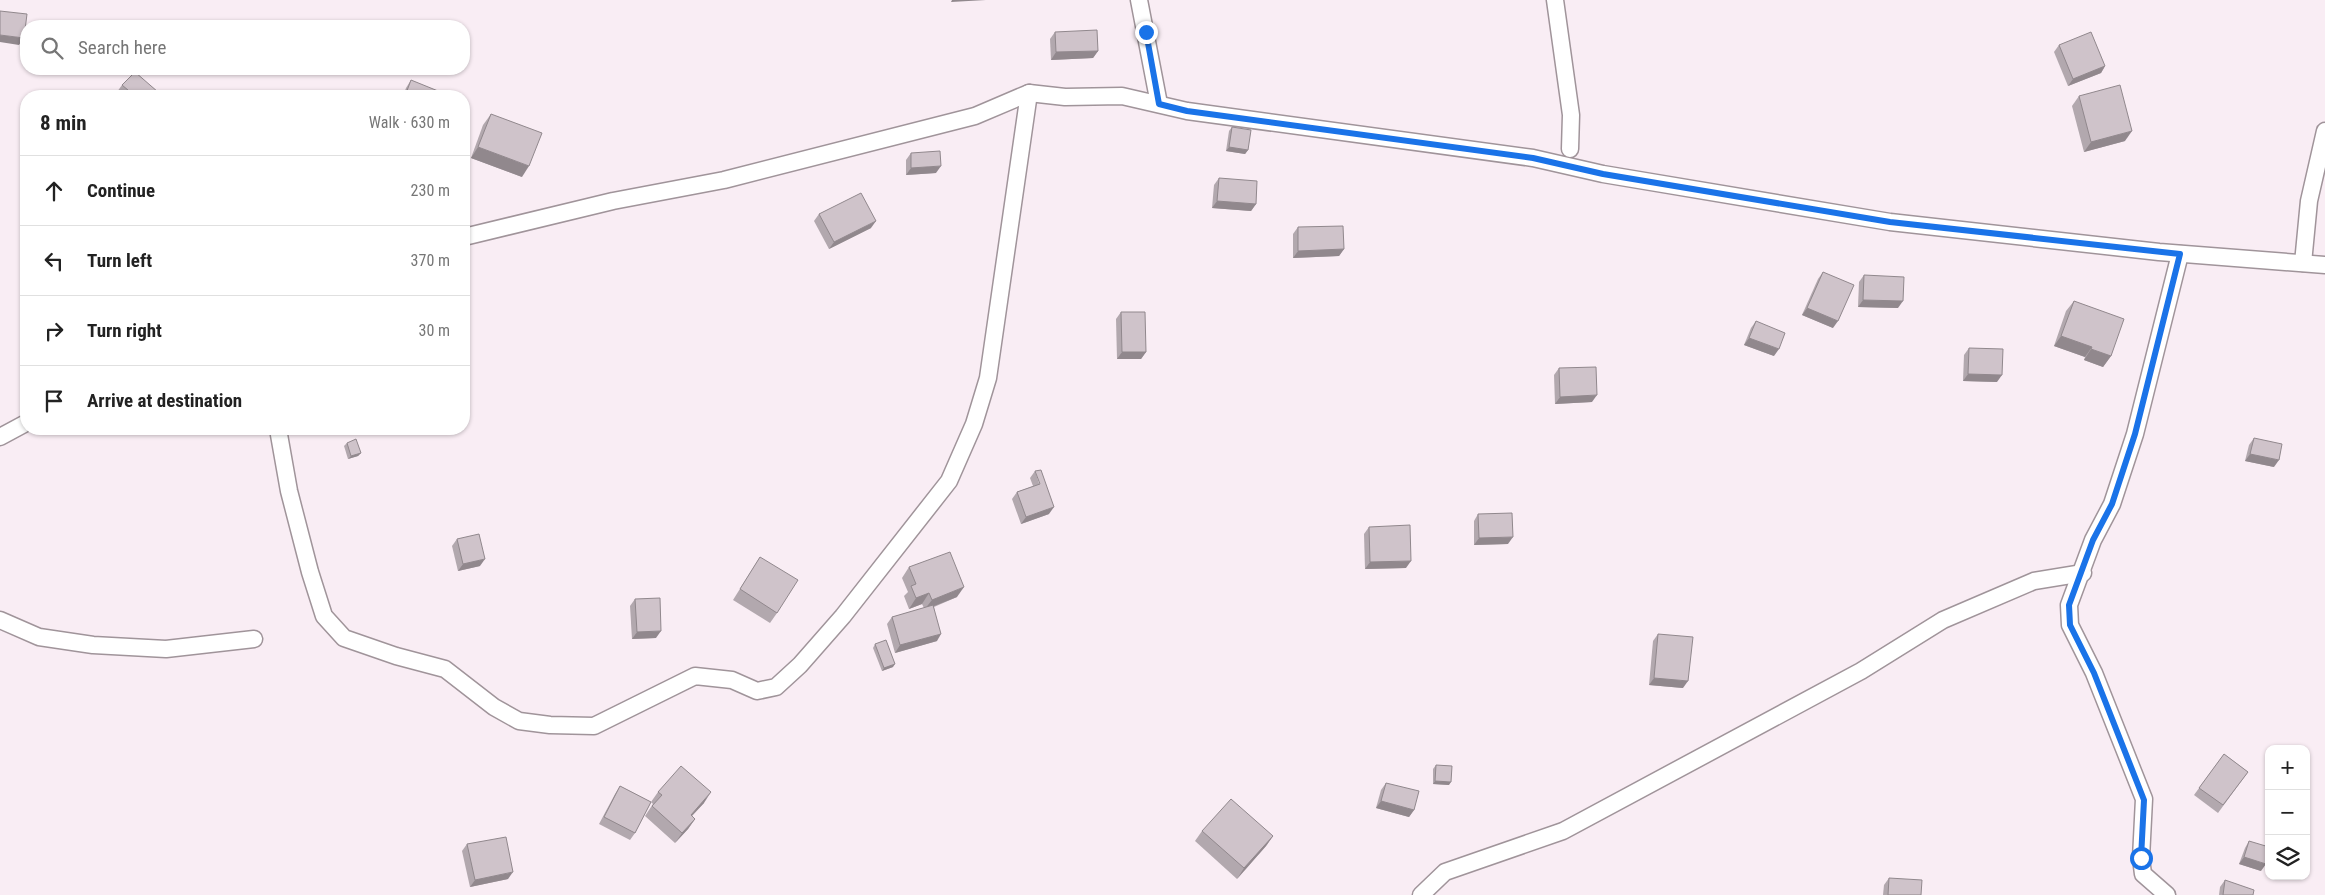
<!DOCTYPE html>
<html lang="en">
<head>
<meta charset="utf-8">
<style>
	:root { --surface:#fff; --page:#f6f6f6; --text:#222; --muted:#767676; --line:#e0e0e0 }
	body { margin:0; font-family:"Roboto Condensed",sans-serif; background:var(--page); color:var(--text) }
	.controls { position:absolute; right:15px; bottom:15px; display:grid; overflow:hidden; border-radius:10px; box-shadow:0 1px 4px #0004 }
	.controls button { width:45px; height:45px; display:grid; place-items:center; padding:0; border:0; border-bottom:1px solid var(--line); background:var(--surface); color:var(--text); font:25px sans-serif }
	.stop { position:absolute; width:15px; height:15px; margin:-11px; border:4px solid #1a73e8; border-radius:50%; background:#fff }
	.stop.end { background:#1a73e8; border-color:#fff; box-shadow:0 1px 5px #0008 }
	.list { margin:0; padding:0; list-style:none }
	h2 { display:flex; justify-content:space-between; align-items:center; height:65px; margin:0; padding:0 20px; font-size:21px }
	h2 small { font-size:16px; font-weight:400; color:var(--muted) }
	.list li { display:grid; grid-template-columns:32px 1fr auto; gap:15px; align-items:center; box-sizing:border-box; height:70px; padding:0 20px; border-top:1px solid var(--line) }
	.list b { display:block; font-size:19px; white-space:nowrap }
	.list em { font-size:16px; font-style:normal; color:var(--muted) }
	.icon { flex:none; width:28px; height:28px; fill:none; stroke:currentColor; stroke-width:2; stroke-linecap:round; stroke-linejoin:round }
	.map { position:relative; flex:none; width:2325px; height:895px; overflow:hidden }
	.search { position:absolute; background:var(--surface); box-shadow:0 1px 4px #0004; left:20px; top:20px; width:450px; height:55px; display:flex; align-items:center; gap:12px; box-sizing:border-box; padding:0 18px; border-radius:20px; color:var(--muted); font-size:19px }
	.panel { position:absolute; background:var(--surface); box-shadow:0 1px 4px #0004; left:20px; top:90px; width:450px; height:345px; border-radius:20px }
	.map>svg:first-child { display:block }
</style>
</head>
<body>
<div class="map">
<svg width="2325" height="895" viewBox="0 0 2325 895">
	<rect width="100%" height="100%" fill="#f9edf4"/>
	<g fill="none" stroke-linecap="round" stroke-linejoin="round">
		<defs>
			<g id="minor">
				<polyline points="1139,0 1159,104"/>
				<polyline points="1555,0 1571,115 1570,149"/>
				<polyline points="464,237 613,201 724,180 975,116 1029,93 1065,97 1122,96 1187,111 1533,158 1603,174 1890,222 2159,252 2325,265"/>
				<polyline points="2303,263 2309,201 2325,131"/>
				<polyline points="278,429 289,491 310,572 324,616 344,638 396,656 445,669 494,707 519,721 550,725 594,726 695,676 732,680 757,691 776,687 800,665 843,616 949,481 974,424 988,378 1029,93"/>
				<polyline points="0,437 26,423"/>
				<polyline points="0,620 39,637 93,645 166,649 254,639"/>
				<polyline points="1421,895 1445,872 1563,831 1861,671 1943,620 2034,581 2083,573"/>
				<polyline points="2167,895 2143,874 2141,858 2144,799 2094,673 2070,625 2069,605 2093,540 2112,504 2135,434 2180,254"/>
			</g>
		</defs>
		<!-- minor casing -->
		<use href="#minor" stroke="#a0949a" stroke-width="19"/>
		<!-- minor -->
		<use href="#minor" stroke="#fff" stroke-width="16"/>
	</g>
	<!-- wall -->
	<g fill="#b2a8ae">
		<polygon points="1055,32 1098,51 1093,58 1051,60 1050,39"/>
		<polygon points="2059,45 2105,66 2101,73 2068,86 2054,52"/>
		<polygon points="411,80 442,96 403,96 406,88"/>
		<polygon points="122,85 158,92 156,96 122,96 117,92"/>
		<polygon points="2079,96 2125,141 2084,152 2072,106"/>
		<polygon points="491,114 522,177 471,158 483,125"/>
		<polygon points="1232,127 1248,150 1245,154 1226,151 1229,131"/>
		<polygon points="911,153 936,173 906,175 906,160"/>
		<polygon points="1219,178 1256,204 1251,211 1212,208 1214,185"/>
		<polygon points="819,214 871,228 829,249 814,221"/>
		<polygon points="1298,227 1344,249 1339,256 1293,258 1293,234"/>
		<polygon points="1823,272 1833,328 1802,315 1818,279"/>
		<polygon points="1864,275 1898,308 1858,307 1859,282"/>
		<polygon points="2074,301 2111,356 2103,367 2084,360 2085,357 2054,346 2066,311"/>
		<polygon points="1121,312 1146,352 1141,359 1117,359 1116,319"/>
		<polygon points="1756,321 1774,356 1744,345 1751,328"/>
		<polygon points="1969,348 1997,382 1963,381 1964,355"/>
		<polygon points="1559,368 1592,402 1555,404 1554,375"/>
		<polygon points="2254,438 2274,467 2245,461 2249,445"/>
		<polygon points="347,443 361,453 358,456 348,459 344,446"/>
		<polygon points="1035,471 1049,514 1021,524 1012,499 1017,492 1033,486 1030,478"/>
		<polygon points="1478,514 1508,544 1474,545 1474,521"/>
		<polygon points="1369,527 1406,568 1365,569 1364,534"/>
		<polygon points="457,539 480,566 458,571 452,546"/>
		<polygon points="760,557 777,613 770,623 733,600"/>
		<polygon points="909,567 957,597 934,607 937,641 895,653 887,624 892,617 924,608 922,604 909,609 904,596 908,592 902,578"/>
		<polygon points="635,599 656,638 632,639 630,606"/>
		<polygon points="1658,634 1683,688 1649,685 1653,641"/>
		<polygon points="875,644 893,667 882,671 873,648"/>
		<polygon points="2224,754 2248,772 2218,813 2194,795"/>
		<polygon points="1436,765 1449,785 1433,784 1433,769"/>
		<polygon points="1386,783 1414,810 1409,817 1376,808 1381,790"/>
		<polygon points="620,786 651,802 658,792 704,803 692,816 695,819 688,829 675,843 645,816 653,804 651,802 635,833 630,840 599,824 615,794"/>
		<polygon points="1202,831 1273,836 1266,846 1237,879 1195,841"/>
		<polygon points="2249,841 2261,871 2239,864 2245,848"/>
		<polygon points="467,844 508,879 470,887 462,851"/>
		<polygon points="1889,878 1921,895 1883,895 1884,885"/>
		<polygon points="2225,880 2253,895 2219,895 2220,887"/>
	</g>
	<!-- shaded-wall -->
	<g fill="#91888d">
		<polygon points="952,0 986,0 951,2"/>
		<polygon points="0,35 24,38 19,45 0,42"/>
		<polygon points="1098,51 1093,58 1051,60 1056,52"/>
		<polygon points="2105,66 2101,73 2068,86 2073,79"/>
		<polygon points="2132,131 2125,141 2084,152 2091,142"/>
		<polygon points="478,147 529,166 522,177 471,158"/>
		<polygon points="1229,147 1248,150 1245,154 1226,151"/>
		<polygon points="941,166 936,173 906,175 911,168"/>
		<polygon points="1217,201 1256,204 1251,211 1212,208"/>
		<polygon points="876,221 871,228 829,249 834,242"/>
		<polygon points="1344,249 1339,256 1293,258 1298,251"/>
		<polygon points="1863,300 1903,301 1898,308 1858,307"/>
		<polygon points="1807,308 1838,321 1833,328 1802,315"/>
		<polygon points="2061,336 2092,347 2085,357 2054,346"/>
		<polygon points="1749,338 1779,349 1774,356 1744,345"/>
		<polygon points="2091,349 2111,356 2103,367 2084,360"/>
		<polygon points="1122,352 1146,352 1141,359 1117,359"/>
		<polygon points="1968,374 2002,375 1997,382 1963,381"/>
		<polygon points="1597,395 1592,402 1555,404 1560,397"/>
		<polygon points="361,453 358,456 348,459 351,456"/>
		<polygon points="2250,454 2279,460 2274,467 2245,461"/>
		<polygon points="1054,507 1049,514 1021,524 1026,517"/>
		<polygon points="1513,537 1508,544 1474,545 1479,538"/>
		<polygon points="485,559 480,566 458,571 463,564"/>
		<polygon points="1411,561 1406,568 1365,569 1370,562"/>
		<polygon points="964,587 957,597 924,610 932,600"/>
		<polygon points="929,593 922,604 909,609 916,598"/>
		<polygon points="661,631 656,638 632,639 637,632"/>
		<polygon points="941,634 937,641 895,653 900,645"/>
		<polygon points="895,664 893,667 882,671 884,668"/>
		<polygon points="1654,678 1688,681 1683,688 1649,685"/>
		<polygon points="1435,781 1451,782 1449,785 1433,784"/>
		<polygon points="711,792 704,803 683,825 691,815"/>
		<polygon points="1381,801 1414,810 1409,817 1376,808"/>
		<polygon points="695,819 688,829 675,843 682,833"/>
		<polygon points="1273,836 1266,846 1237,879 1244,868"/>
		<polygon points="2244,857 2266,864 2261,871 2239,864"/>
		<polygon points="513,872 508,879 470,887 475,880"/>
	</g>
	<!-- building -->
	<g fill="#cfc3ca" stroke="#91888d">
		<polygon points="0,11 27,14 24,38 0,35"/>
		<polygon points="1097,30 1098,51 1056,52 1055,32"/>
		<polygon points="2091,32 2105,66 2073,79 2059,45"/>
		<polygon points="135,72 158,92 155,96 135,96 122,85"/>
		<polygon points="411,80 443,93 442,96 405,96"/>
		<polygon points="2120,85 2132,131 2091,142 2079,96"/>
		<polygon points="491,114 542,133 529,166 478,147"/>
		<polygon points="1232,127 1251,130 1248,150 1229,147"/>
		<polygon points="940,151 941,166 911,168 911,153"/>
		<polygon points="1219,178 1257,181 1256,204 1217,201"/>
		<polygon points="861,193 876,221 834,242 819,214"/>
		<polygon points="1343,226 1344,249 1298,251 1298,227"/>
		<polygon points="1823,272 1854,285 1838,321 1807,308"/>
		<polygon points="1864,275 1904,277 1903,301 1863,300"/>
		<polygon points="2074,301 2124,319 2111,356 2091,349 2092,347 2061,336"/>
		<polygon points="1121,312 1145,312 1146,352 1122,352"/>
		<polygon points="1756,321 1785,333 1779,349 1749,338"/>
		<polygon points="1969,348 2003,349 2002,375 1968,374"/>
		<polygon points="1596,367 1597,395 1560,397 1559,368"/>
		<polygon points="2254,438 2282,444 2279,460 2250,454"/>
		<polygon points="356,439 361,453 351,456 347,443"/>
		<polygon points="1041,470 1054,507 1026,517 1017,492 1040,484 1035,471"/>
		<polygon points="1512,513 1513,537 1479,538 1478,514"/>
		<polygon points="1410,525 1411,561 1370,562 1369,527"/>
		<polygon points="479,534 485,559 463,564 457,539"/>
		<polygon points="950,552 964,587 932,600 929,593 916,598 911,586 916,584 909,567"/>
		<polygon points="760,557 798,580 777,613 740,589"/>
		<polygon points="660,598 661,631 637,632 635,599"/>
		<polygon points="933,605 941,634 900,645 892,617"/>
		<polygon points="1658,634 1693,637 1688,681 1654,678"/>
		<polygon points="886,640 895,664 884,668 875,644"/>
		<polygon points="2224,754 2248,772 2223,805 2199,788"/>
		<polygon points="1436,765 1452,766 1451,782 1435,781"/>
		<polygon points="681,766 711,792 691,815 695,819 682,833 652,806 662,795 658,792"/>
		<polygon points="1386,783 1419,791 1414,810 1381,801"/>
		<polygon points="620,786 651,802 635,833 604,817"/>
		<polygon points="1231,799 1273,836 1244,868 1202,831"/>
		<polygon points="506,837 513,872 475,880 467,844"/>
		<polygon points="2249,841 2269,847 2269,857 2266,864 2244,857"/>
		<polygon points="1889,878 1922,880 1921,895 1888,895"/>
		<polygon points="2225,880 2254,890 2253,895 2223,895"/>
	</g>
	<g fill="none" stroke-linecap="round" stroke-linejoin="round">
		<!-- route -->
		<polyline stroke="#1a73e8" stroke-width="6" points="1146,32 1159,104 1187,111 1533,158 1603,174 1890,222 2180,254 2135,434 2112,504 2093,540 2069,605 2070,625 2094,673 2144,800 2141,858"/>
	</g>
</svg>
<div class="controls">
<button>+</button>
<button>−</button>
<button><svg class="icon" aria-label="layers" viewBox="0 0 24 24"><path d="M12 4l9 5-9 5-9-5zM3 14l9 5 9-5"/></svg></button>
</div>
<div class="stop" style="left:2141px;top:858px"></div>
<div class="stop end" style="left:1146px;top:32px"></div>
<div class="search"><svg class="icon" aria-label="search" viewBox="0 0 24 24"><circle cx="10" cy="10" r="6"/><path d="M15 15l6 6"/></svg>Search here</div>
<section class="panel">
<h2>8 min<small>Walk · 630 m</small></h2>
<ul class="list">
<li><svg class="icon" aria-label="ahead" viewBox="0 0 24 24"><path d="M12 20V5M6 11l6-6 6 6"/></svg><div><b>Continue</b></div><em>230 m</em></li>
<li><svg class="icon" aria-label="left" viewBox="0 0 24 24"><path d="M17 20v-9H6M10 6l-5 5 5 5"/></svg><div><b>Turn left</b></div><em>370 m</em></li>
<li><svg class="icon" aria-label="right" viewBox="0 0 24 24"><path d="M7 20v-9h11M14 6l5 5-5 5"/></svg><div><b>Turn right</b></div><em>30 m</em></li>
<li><svg class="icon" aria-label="arrive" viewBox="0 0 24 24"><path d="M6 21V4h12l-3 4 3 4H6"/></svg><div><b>Arrive at destination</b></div></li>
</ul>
</section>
</div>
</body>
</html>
